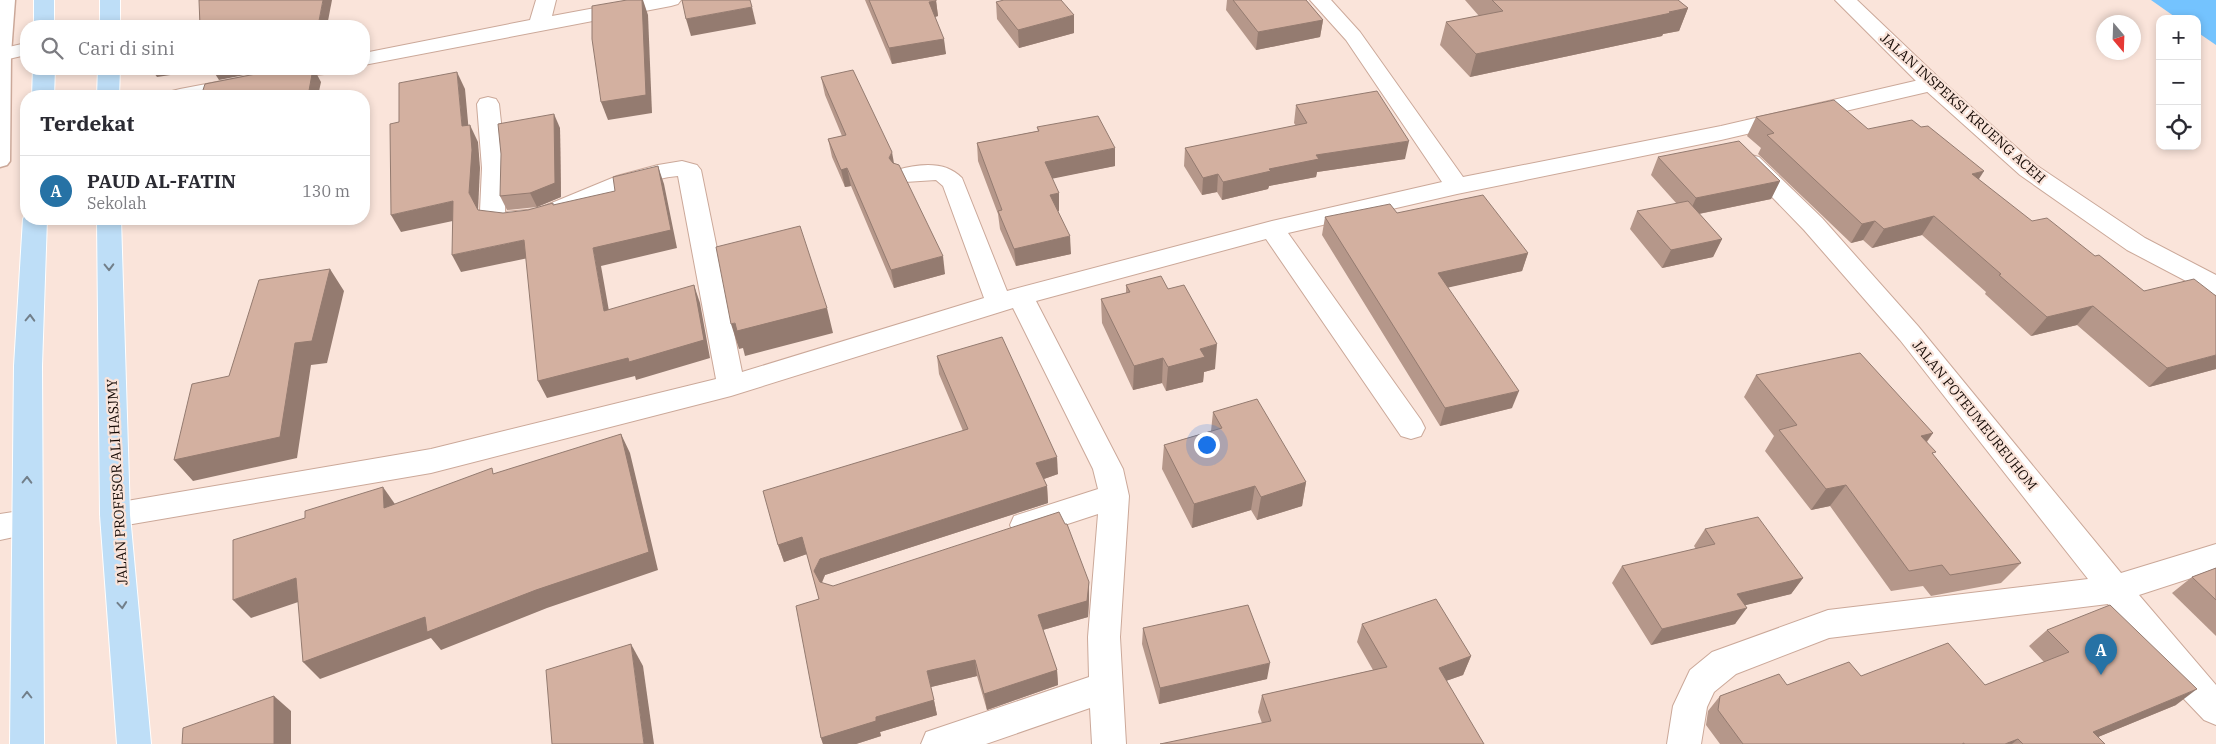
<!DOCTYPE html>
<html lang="id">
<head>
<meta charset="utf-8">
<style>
	:root { --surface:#fff; --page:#f2f2f3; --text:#2b2b33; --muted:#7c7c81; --line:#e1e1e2; --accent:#2672a5 }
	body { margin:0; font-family:"IBM Plex Serif",serif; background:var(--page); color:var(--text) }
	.controls { position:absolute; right:15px; top:15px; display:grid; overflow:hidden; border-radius:10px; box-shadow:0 2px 8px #0003 }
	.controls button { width:45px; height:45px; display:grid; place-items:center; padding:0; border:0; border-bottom:1px solid var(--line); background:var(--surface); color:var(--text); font:25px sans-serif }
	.compass { position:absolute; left:2096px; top:15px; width:45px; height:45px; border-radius:50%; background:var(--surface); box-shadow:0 2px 8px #0003; rotate:161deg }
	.you { position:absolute; left:1206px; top:444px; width:18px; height:18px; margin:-12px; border:4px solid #fff; border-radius:50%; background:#1a73e8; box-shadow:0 0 0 8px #1a73e833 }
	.badge { display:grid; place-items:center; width:32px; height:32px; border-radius:50%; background:var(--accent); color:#fff; font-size:16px; font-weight:700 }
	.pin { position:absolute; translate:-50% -41px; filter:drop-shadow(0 1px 2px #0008) }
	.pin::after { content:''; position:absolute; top:26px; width:18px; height:15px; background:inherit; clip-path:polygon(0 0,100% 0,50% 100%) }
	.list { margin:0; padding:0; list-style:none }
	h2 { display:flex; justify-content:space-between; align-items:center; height:65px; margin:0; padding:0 20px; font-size:21px }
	h2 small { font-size:16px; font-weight:400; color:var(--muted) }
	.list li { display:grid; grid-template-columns:32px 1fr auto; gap:15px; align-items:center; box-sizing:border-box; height:70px; padding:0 20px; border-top:1px solid var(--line) }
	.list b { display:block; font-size:19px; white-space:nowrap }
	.list p { margin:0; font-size:16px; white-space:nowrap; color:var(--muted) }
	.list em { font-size:16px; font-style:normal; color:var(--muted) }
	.icon { flex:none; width:28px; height:28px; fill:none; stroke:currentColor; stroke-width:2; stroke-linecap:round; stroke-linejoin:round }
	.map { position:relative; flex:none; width:2216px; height:744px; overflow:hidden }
	.search { position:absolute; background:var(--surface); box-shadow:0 2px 8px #0003; left:20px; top:20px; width:350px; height:55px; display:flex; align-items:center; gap:12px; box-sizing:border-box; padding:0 18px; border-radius:20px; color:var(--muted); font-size:19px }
	.panel { position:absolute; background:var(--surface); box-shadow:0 2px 8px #0003; left:20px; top:90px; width:350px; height:135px; border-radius:20px }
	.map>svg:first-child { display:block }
</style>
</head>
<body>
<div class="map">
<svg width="2216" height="744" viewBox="0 0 2216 744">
	<rect width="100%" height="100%" fill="#fae4da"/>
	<!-- water -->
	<polygon fill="#74c3fe" points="2151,0 2216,0 2216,45 2197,32 2197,19 2178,19"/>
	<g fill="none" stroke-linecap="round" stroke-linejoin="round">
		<defs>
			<polygon id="lane" points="0,0 15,0 11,54 10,161 7,165 0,167"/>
			<g id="street">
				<polygon points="536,0 556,0 552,16 638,0 681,0 678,4 671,6 364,65 364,53 530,20"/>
				<path d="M1310 0H1331L1360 32 1463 177 1721 126 1932 77 1940 79 1943 84 1940 89 1721 140 1457 194 1288 233 1421 420 1425 428 1421 436 1411 439 1401 436 1266 239 1036 301 1123 469 1129 496 1120 637 1126 744H1092L1090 708 986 744H921L926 732 1089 677 1088 637 1098 514 1025 538 1014 534 1010 525 1014 516 1098 489 1093 469 1013 308 731 396 431 473 115 527 104 524 100 515 104 506 115 503 431 449 716 379 678 176C615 181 552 243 487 226L480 211 482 168 477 104 480 99 488 97 496 99 499 104 506 168 505 212 537 209 617 176 658 165 682 161 697 165 701 170 742 372 984 298 943 186 936 180 905 182 897 180 893 175 897 170C918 164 945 160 962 178L1007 291 1272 221 1442 182 1346 40Z"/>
				<polygon points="26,43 26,55 0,61 0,49"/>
				<polygon points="285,69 327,69 324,74 316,75 212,96 169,96 172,91 180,89"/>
				<polygon points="1751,155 1759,157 1822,218 1918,326 2121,573 2216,544 2216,570 2139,595 2216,685 2216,725 2204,720 2183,698 2108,604 1829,638 1736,674 1714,692 1707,707 1701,744 1667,744 1673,706 1690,670 1712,652 1828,610 2088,579 1900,340 1804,230 1743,167 1739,162 1743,157"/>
				<polygon points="26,510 37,514 41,523 37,532 0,540 0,514"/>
			</g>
			<polygon id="secondary" points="1835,0 1857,0 1940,79 2036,165 2145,238 2216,275 2216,295 2207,292 2127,250 2020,175 1924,89"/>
			<g id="primary">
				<rect x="34" y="0" width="20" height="26"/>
				<rect x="100" y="0" width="20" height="26"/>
				<polygon points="33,69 55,69 54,96 32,96"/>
				<polygon points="98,69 120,69 119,96 97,96"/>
				<polygon points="26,213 26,219 47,219 42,366 44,744 10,744 14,366 23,219"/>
				<polygon points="97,219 121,219 130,515 151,744 117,744 100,515"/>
			</g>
		</defs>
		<!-- lane casing -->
		<use href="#lane" stroke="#cba899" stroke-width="3"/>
		<!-- street casing -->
		<use href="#street" stroke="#cba899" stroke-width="2"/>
		<!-- secondary casing -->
		<use href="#secondary" stroke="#cba899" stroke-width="2"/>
		<!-- primary casing -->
		<use href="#primary" stroke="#fff" stroke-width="2"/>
		<!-- lane -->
		<use href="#lane" fill="#fff" fill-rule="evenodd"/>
		<!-- street -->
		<use href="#street" fill="#fff" fill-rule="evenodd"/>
		<!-- secondary -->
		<use href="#secondary" fill="#fff" fill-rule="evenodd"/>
		<!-- primary -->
		<use href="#primary" fill="#bedef7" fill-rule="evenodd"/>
	</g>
	<!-- wall -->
	<g fill="#b5978a">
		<polygon points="865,0 936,0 938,16 935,17 946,54 892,64"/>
		<polygon points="1227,0 1306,0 1323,20 1320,37 1256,50 1226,10"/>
		<polygon points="1465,0 1678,0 1688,8 1679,31 1663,34 1662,36 1470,77 1440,45 1446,22 1479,16"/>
		<polygon points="996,2 1074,33 1019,48 997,19"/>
		<polygon points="821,77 894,164 945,274 894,288 851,186 845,187 832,157 828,139 842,136 825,95"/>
		<polygon points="1296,105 1405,159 1317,172 1316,177 1269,186 1268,189 1222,200 1217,192 1202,195 1184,166 1185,148 1296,126 1294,123"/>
		<polygon points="1756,117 1868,129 1979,180 2216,369 2149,387 2077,325 2031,336 1985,294 1986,292 1922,235 1872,248 1863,240 1851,243 1758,154 1761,148 1747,136"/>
		<polygon points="1037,127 1115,166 1052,178 1059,211 1058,211 1071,254 1016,266 1000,229 998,214 978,161 977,143 1038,131"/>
		<polygon points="560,128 561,197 537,207 507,210 500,196"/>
		<polygon points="1658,157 1780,181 1771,199 1699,214 1722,239 1713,257 1662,268 1630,229 1637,211 1677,204 1651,175"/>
		<polygon points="1397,213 1528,253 1522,271 1448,287 1512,408 1440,426 1322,235 1325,217"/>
		<polygon points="1126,285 1168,289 1215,369 1204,372 1203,382 1166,391 1162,383 1133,390 1102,323 1101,299 1126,293"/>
		<polygon points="937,356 1058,474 1044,479 1047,486 1048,503 825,575 822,583 833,586 1089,582 1089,599 1088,617 1043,630 1057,670 1058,685 987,710 977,676 931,687 937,715 880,732 881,736 856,744 823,744 821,738 819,599 807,554 784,562 778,545 963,431 939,374"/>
		<polygon points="1756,375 1933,433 1927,442 1934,456 2021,563 2001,583 1931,596 1923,586 1891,591 1830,506 1811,510 1765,451 1774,436 1744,397"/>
		<polygon points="1213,412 1306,482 1302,506 1257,520 1251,510 1192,528 1162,469 1164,445 1211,431"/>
		<polygon points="1705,529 1803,578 1791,594 1745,605 1735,624 1651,645 1612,583 1622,566 1696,549 1694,546"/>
		<polygon points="2216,568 2216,636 2172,593 2192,577"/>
		<polygon points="1362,624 1471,656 1463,675 1446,681 1262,723 1258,712 1262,695 1373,670 1357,642"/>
		<polygon points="1143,628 1267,679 1159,704 1142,644"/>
		<polygon points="2047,630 2176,705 2098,737 2105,744 1720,744 1706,725 1708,711 1720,696 1787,685 1861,676 1985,685 2044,662 2029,646"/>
	</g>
	<!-- shaded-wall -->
	<g fill="#947b70">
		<polygon points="323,0 332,0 327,26 318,26"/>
		<polygon points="642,0 643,0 648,15 652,113 608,120 601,102"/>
		<polygon points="936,1 938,16 931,18 929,2"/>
		<polygon points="752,7 756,24 691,36 686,19"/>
		<polygon points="1688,8 1679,31 1663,34 1662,36 1470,77 1476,54"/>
		<polygon points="1074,15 1074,33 1019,48 1018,30"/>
		<polygon points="1323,20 1320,37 1256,50 1258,32"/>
		<polygon points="944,39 946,54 892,64 889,48"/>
		<polygon points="151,69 211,69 157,77"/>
		<polygon points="212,69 276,69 219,80"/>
		<polygon points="310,69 314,69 321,82 318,96 308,96"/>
		<polygon points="457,72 465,89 470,144 462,126"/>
		<polygon points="554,114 560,128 561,197 537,207 530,193"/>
		<polygon points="470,125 478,142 480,168 478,211 469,193"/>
		<polygon points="1409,141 1405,159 1317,172 1316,177 1269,186 1268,189 1222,200 1223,182 1316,155"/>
		<polygon points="1115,148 1115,166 1046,180 1045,162"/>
		<polygon points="892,152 895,169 889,158"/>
		<polygon points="658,166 664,184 677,248 601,266 612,328 604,311 593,248"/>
		<polygon points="847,168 851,186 845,187 841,170"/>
		<polygon points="1984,171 1972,190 1972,174"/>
		<polygon points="1218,174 1217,192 1202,195 1203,178"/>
		<polygon points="1780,181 1771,199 1688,216 1696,198"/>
		<polygon points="1059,193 1059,211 1051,212 1050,195"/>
		<polygon points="453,201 462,219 401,232 391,215"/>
		<polygon points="1934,216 1922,235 1872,248 1884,229"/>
		<polygon points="1875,221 1863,240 1851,243 1862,224"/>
		<polygon points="1070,236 1071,254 1016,266 1014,249"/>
		<polygon points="1722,239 1713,257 1662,268 1671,250"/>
		<polygon points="524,240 533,257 461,272 452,255"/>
		<polygon points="1528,253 1522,271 1433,291 1438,273"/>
		<polygon points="943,256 945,274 894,288 891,270"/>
		<polygon points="330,269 344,291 327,363 311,365 297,458 193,481 174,460 295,343"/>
		<polygon points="694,285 700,303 710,358 636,380 635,376 547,398 538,381"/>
		<polygon points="2093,306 2077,325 2031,336 2047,317"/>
		<polygon points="827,308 833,333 745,356 743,348 739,349 731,324"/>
		<polygon points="1217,344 1215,369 1204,372 1203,382 1166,391 1168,367 1200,349"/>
		<polygon points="2216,355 2216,369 2149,387 2167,368"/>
		<polygon points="1163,358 1162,383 1133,390 1134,366"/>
		<polygon points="1519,391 1512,408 1440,426 1445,408"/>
		<polygon points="1933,433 1916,455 1921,436"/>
		<polygon points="621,434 630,453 658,570 547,608 441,650 431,638 320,679 303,662"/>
		<polygon points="1057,457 1058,474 1038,481 1036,463"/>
		<polygon points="1306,482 1302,506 1257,520 1261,497"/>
		<polygon points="1846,485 1830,506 1811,510 1826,489"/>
		<polygon points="1047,486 1048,503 825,575 819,588 814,571 820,559"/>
		<polygon points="1255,486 1251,510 1192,528 1194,504"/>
		<polygon points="383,487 397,507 384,508"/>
		<polygon points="802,537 807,554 784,562 778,545"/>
		<polygon points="296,578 313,597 251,618 233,600"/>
		<polygon points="1803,578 1791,594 1726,610 1737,594"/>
		<polygon points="1089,582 1089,599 1088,617 1039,631 1038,615"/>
		<polygon points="1747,608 1735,624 1651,645 1662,629"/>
		<polygon points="631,644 643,666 654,744 644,744"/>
		<polygon points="1471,656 1463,675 1431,686 1439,668"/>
		<polygon points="975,660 977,676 931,687 927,671"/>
		<polygon points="1270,663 1267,679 1159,704 1160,688"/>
		<polygon points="1057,670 1058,685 987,710 984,694"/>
		<polygon points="2197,689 2176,705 2081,744 2093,732"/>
		<polygon points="274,696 291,711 291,744 274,744"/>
		<polygon points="934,700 937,715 880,732 881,736 856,744 823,744 821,738 876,717"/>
		<polygon points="2018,739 2012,744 2005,744"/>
	</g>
	<!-- building -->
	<g fill="#d3b0a0" stroke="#947b70">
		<polygon points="199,0 323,0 318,26 200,26"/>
		<polygon points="627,0 642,0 646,95 601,102 592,39 592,6"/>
		<polygon points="682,0 750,0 752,7 686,19"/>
		<polygon points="869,0 936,0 936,1 929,2 944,39 889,48"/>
		<polygon points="1004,0 1061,0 1074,15 1018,30 996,2"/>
		<polygon points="1233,0 1306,0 1323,20 1258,32"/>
		<polygon points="1492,0 1678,0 1688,8 1669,12 1671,13 1476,54 1446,22 1503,11"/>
		<polygon points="281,69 313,69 308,96 201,96 205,84"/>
		<polygon points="853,70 892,152 889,158 893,163 899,165 943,256 891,270 847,168 841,170 828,139 846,135 821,77"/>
		<polygon points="457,72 462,126 470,125 472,150 469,193 478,210 503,213 528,210 553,203 553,205 615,191 613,177 658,166 671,230 593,248 604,311 694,285 704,340 629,362 628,358 538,381 524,240 452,255 453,201 391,215 390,124 399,122 399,83"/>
		<polygon points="1377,91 1409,141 1316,155 1319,159 1269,169 1271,171 1223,182 1218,174 1203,178 1185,148 1307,123 1296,105"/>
		<polygon points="1834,100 1868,129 1912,120 1921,127 1928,126 1984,171 1972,174 2032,221 2047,218 2095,256 2099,255 2144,291 2194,279 2216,296 2216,355 2167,368 2093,306 2047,317 1999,275 2001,274 1934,216 1884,229 1875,221 1862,224 1767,135 1774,133 1756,117"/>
		<polygon points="554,114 555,183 530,193 500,196 501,154 498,124"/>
		<polygon points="1098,116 1115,148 1045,162 1059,193 1050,195 1070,236 1014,249 998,211 1002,210 977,143 1039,131 1037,127"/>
		<polygon points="1739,141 1780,181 1696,198 1658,157"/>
		<polygon points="1483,195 1528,253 1438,273 1519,391 1445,408 1325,217 1390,204 1397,213"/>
		<polygon points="1688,201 1722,239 1671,250 1637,211"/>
		<polygon points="800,226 827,308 737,331 735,323 731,324 716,247"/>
		<polygon points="330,269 312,341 295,343 280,437 174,460 192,384 229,376 259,280"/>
		<polygon points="1161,276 1168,289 1184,285 1217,344 1200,349 1205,357 1168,367 1163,358 1134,366 1101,299 1130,292 1126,285"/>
		<polygon points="1002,337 1057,457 1036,463 1047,486 820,559 814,571 820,582 833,586 1059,512 1065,524 1067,524 1089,582 1087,601 1038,615 1057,670 984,694 975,660 927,671 934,700 876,717 876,721 821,738 796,606 819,599 802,537 778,545 763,491 968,429 937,356"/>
		<polygon points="1860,353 1933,433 1921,436 1936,452 1932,453 2021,563 1950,575 1942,565 1909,571 1846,485 1826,489 1779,430 1797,425 1756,375"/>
		<polygon points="1257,399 1306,482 1261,497 1255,486 1194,504 1164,445 1222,428 1213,412"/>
		<polygon points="621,434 649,552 536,590 427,632 425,617 303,662 296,578 233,600 233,540 305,518 305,511 383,487 384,508 492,468 493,474"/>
		<polygon points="1758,517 1803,578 1737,594 1747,608 1662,629 1622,566 1715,544 1705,529"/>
		<polygon points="2216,568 2216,600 2192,577"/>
		<polygon points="1436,599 1471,656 1439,668 1484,744 1160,744 1271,721 1262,695 1387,667 1362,624"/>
		<polygon points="1248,605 1270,663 1160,688 1143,628"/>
		<polygon points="2110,605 2197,689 2093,732 2105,744 2023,744 2018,739 2005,744 1964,744 1964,743 1962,744 1743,744 1718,710 1720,696 1779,674 1787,685 1849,662 1861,676 1948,643 1985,685 2069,652 2047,630"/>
		<polygon points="631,644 644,744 552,744 546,670"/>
		<polygon points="274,696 274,744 182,744 183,728"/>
	</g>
	<!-- one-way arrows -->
	<defs><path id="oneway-chevron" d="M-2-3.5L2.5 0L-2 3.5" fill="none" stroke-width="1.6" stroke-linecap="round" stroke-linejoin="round" transform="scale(1.25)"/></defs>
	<g stroke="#727f8a">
		<use href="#oneway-chevron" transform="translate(109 267) rotate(89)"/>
		<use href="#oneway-chevron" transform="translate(30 318) rotate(-88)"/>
		<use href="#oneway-chevron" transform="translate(27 480) rotate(-89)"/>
		<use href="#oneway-chevron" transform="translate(122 605) rotate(85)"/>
		<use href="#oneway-chevron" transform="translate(27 695) rotate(-90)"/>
	</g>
	<g text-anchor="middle" stroke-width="4.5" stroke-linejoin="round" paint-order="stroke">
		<!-- street labels -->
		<g font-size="14" fill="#150a05" stroke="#fae4da">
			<text transform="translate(1963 108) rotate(42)" y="5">JALAN INSPEKSI KRUENG ACEH</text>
			<text transform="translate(1975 415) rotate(51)" y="5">JALAN POTEUMEUREUHOM</text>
			<text transform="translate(117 482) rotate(-93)" y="5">JALAN PROFESOR ALI HASJMY</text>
		</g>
	</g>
</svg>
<div class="controls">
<button>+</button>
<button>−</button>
<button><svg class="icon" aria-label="locate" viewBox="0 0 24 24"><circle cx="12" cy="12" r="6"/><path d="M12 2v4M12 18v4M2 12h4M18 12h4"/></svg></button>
</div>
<svg class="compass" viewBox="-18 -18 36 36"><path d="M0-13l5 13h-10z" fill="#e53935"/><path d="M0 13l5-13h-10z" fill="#7c7c81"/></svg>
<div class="you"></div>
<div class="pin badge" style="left:2101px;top:675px">A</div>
<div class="search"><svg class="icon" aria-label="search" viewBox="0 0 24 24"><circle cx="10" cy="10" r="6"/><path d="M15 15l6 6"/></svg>Cari di sini</div>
<section class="panel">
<h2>Terdekat<small></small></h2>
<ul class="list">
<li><span class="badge">A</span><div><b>PAUD AL-FATIN</b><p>Sekolah</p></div><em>130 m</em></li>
</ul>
</section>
</div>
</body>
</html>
